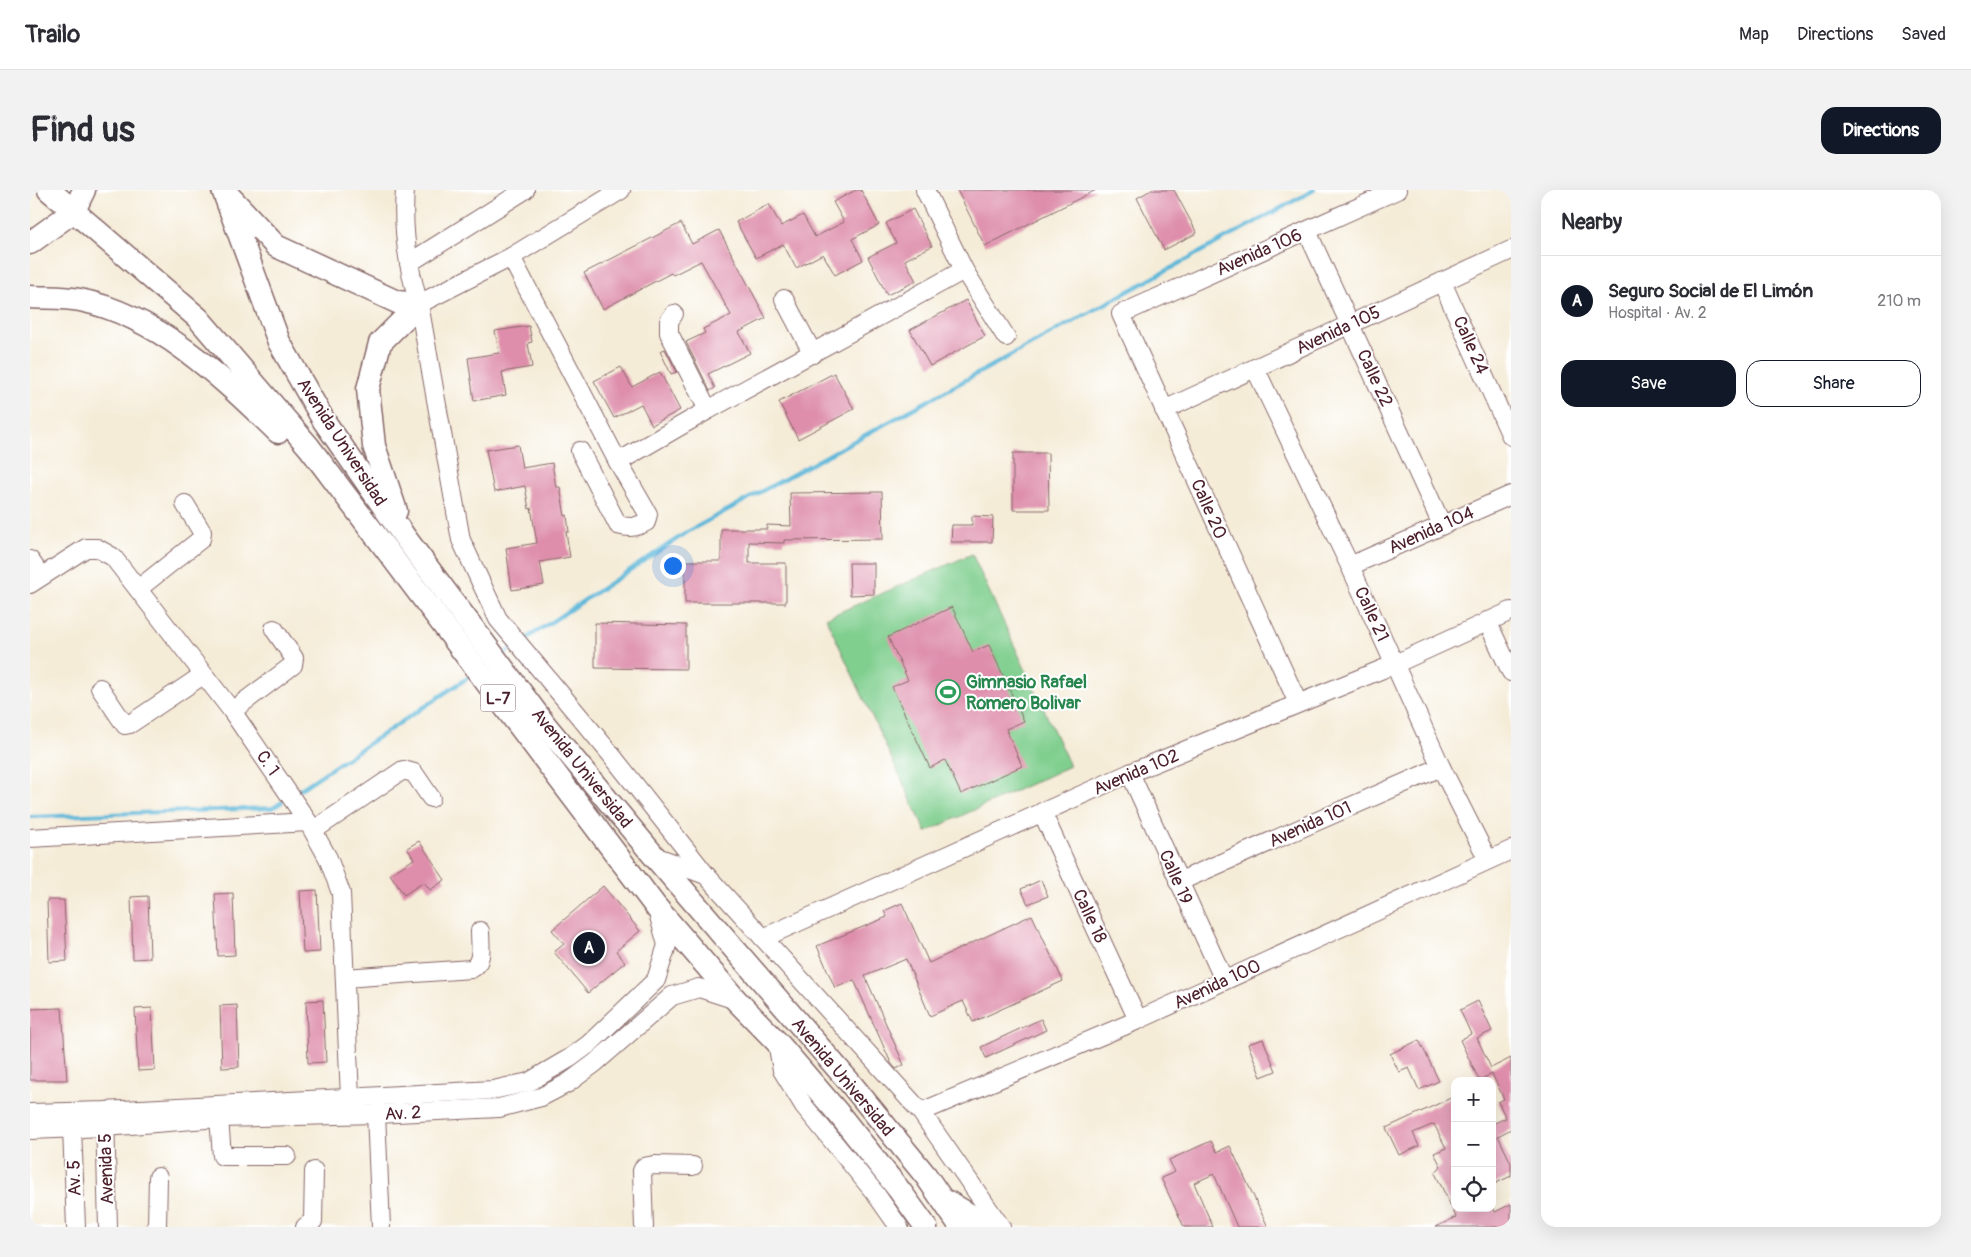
<!DOCTYPE html>
<html lang="en">
<head>
<meta charset="utf-8">
<style>
	:root { --surface:#fff; --page:#f2f2f3; --text:#2b2b33; --muted:#7c7c81; --line:#e1e1e2; --accent:#111827 }
	body { margin:0; font-family:Pangolin,sans-serif; background:var(--page); color:var(--text) }
	.controls { position:absolute; right:15px; bottom:15px; display:grid; overflow:hidden; border-radius:10px; box-shadow:0 5px 20px #0002 }
	.controls button { width:45px; height:45px; display:grid; place-items:center; padding:0; border:0; border-bottom:1px solid var(--line); background:var(--surface); color:var(--text); font:25px sans-serif }
	.you { position:absolute; left:642px; top:375px; width:18px; height:18px; margin:-12px; border:4px solid #fff; border-radius:50%; background:#1a73e8; box-shadow:0 0 0 8px #1a73e833 }
	.badge { display:grid; place-items:center; width:32px; height:32px; border-radius:50%; background:var(--accent); color:#fff; font-size:16px; font-weight:700 }
	.pin { position:absolute; translate:-50% -50%; border:2px solid #fff; box-shadow:0 1px 5px #0006 }
	.list { margin:0; padding:0; list-style:none }
	h2 { display:flex; justify-content:space-between; align-items:center; height:65px; margin:0; padding:0 20px; font-size:21px }
	h2 small { font-size:16px; font-weight:400; color:var(--muted) }
	.list li { display:grid; grid-template-columns:32px 1fr auto; gap:15px; align-items:center; box-sizing:border-box; height:90px; padding:0 20px; border-top:1px solid var(--line) }
	.list b { display:block; font-size:19px; white-space:nowrap }
	.list p { margin:0; font-size:16px; white-space:nowrap; color:var(--muted) }
	.list em { font-size:16px; font-style:normal; color:var(--muted) }
	.actions { display:flex; gap:10px; padding:15px 20px }
	.actions a { flex:1; padding:11px 0; border:1px solid var(--accent); border-radius:15px; text-align:center; font-size:18px; color:var(--accent) }
	.actions .main { background:var(--accent); color:#fff }
	.icon { flex:none; width:28px; height:28px; fill:none; stroke:currentColor; stroke-width:2; stroke-linecap:round; stroke-linejoin:round }
	.map { position:relative; flex:none; width:1481px; height:1037px; overflow:hidden; border-radius:15px }
	header { display:flex; align-items:center; gap:30px; box-sizing:border-box; height:70px; padding:0 25px; background:var(--surface); border-bottom:1px solid var(--line) }
	header strong { font-size:24px }
	nav { display:flex; gap:28px; margin-inline-start:auto; font-size:18px }
	.intro { display:flex; align-items:center; justify-content:space-between; box-sizing:border-box; height:120px; padding:0 30px }
	h1 { margin:0; font-size:35px }
	.button { padding:12px 22px; border-radius:15px; background:var(--accent); color:#fff; font-size:18px; font-weight:700 }
	main { display:flex; gap:30px; padding:0 30px }
	aside { flex:1; background:var(--surface); border-radius:15px; box-shadow:0 5px 20px #0002 }
	.map>svg:first-child { display:block }
</style>
</head>
<body>
<header>
<strong>Trailo</strong>
<nav><a>Map</a><a>Directions</a><a>Saved</a></nav>
</header>
<div class="intro"><h1>Find us</h1><a class="button">Directions</a></div>
<main>
<div class="map">
<svg width="1481" height="1037" viewBox="0 0 1481 1037">
	<rect width="100%" height="100%" fill="#fff"/>
	<filter id="ink" filterUnits="userSpaceOnUse"><feTurbulence type="fractalNoise" baseFrequency=".02" numOctaves="2"/><feDisplacementMap in="SourceGraphic" scale="10" xChannelSelector="R" yChannelSelector="G"/><feConvolveMatrix kernelMatrix="1 2 1 2 8 2 1 2 1" color-interpolation-filters="sRGB"/></filter>
	<filter id="wash" filterUnits="userSpaceOnUse"><feTurbulence type="fractalNoise" baseFrequency=".0096" numOctaves="4" result="noise"/><feDisplacementMap in="SourceGraphic" scale="20" xChannelSelector="R" yChannelSelector="G"/><feGaussianBlur stdDeviation="1.12" result="paint"/><feColorMatrix in="noise" values="0 0 0 0 0 0 0 0 0 0 0 0 0 0 0 0 0 1.4 0 .05"/><feComposite in="paint" operator="in"/></filter>
	<g filter="url(#wash)">
		<rect width="100%" height="100%" fill="#f5ecd8"/>
		<!-- green -->
		<polygon fill="#80cf8f" stroke="#65775d" points="942,364 1040,576 896,642 796,428"/>
		<g fill="none" stroke-linecap="round" stroke-linejoin="round">
			<!-- stream -->
			<g stroke="#5bb7d9" stroke-width="4">
				<polyline points="494,450 659,341 1284,0"/>
				<polyline points="472,465 483,458"/>
				<polyline points="269,600 442,485"/>
				<polyline points="0,627 243,618 252,612"/>
			</g>
		</g>
		<g id="blocks">
			<!-- building -->
			<g fill="#de8eab">
				<polygon points="826,0 831,0 849,35 822,49 833,70 805,85 793,64 766,78 753,54 726,68 706,32 739,14 751,36 773,25 785,47 814,32 803,12"/>
				<polygon points="927,0 1066,0 955,56"/>
				<polygon points="1121,0 1144,0 1167,43 1134,60 1107,8"/>
				<polygon points="883,19 902,56 875,70 886,91 857,105 838,67 866,53 856,33"/>
				<polygon points="651,33 662,54 689,40 736,128 709,142 720,163 678,184 685,198 680,201 656,152 675,143 673,139 701,125 671,71 643,85 641,83 573,119 554,83"/>
				<polygon points="936,110 955,146 900,176 880,140"/>
				<polygon points="499,136 502,152 498,153 502,177 472,182 476,205 444,211 438,168 469,163 465,141"/>
				<polygon points="635,159 647,182 641,184 630,161"/>
				<polygon points="591,177 602,197 630,182 650,220 622,235 611,214 584,228 564,191"/>
				<polygon points="804,183 824,219 768,249 749,212"/>
				<polygon points="488,255 492,278 522,273 526,297 530,297 535,326 537,325 539,342 536,342 540,367 510,372 514,395 482,400 476,358 507,353 501,318 499,319 495,296 464,302 456,260"/>
				<polygon points="983,263 1018,263 1019,320 983,320"/>
				<polygon points="852,302 853,349 754,350 754,353 719,352 719,373 756,373 756,413 655,413 655,371 691,371 691,339 737,339 737,335 761,336 760,303"/>
				<polygon points="942,326 963,327 962,352 921,352 922,335 942,335"/>
				<polygon points="819,373 844,373 844,404 820,405"/>
				<polygon points="922,417 943,462 959,455 994,531 976,539 992,576 931,604 915,570 900,578 862,497 878,490 858,447"/>
				<polygon points="565,433 656,435 656,479 565,478"/>
				<polygon points="389,651 415,690 400,700 394,692 374,705 360,684 384,669 377,658"/>
				<polygon points="1011,690 1018,706 998,714 991,699"/>
				<polygon points="573,696 610,741 586,761 595,772 558,803 524,762 534,754 522,740"/>
				<polygon points="287,700 290,762 273,763 270,701"/>
				<polygon points="203,703 205,765 188,766 185,704"/>
				<polygon points="118,706 120,768 103,769 101,707"/>
				<polygon points="17,710 34,710 37,771 19,772"/>
				<polygon points="872,713 899,773 1002,725 1033,791 943,832 933,811 900,826 876,769 835,786 874,875 866,879 861,873 824,790 805,798 787,756 857,727 854,721"/>
				<polygon points="293,810 296,872 278,873 276,811"/>
				<polygon points="1448,811 1462,841 1447,848 1461,878 1481,868 1481,939 1468,946 1481,973 1481,986 1462,995 1462,934 1476,928 1468,912 1474,909 1462,884 1449,890 1430,850 1441,844 1430,820"/>
				<polygon points="207,815 209,877 192,878 190,816"/>
				<polygon points="32,818 37,890 0,890 0,819"/>
				<polygon points="122,818 125,880 108,881 105,819"/>
				<polygon points="1011,829 1016,840 956,868 951,857"/>
				<polygon points="1233,849 1246,881 1231,887 1218,854"/>
				<polygon points="1389,850 1409,891 1389,900 1379,878 1369,882 1360,864"/>
				<polygon points="1425,906 1425,1018 1463,1018 1465,1022 1481,1014 1481,1037 1406,1037 1426,1027 1405,983 1411,976 1404,963 1416,958 1404,934 1383,943 1389,956 1369,965 1356,938"/>
				<polygon points="1181,951 1187,962 1200,956 1238,1037 1207,1037 1184,984 1164,993 1183,1037 1154,1037 1131,988 1145,982 1139,970"/>
			</g>
		</g>
	</g>
	<g filter="url(#ink)">
		<use href="#blocks" fill-opacity="0" stroke="#866768" stroke-width="1"/>
		<g fill="none" stroke-linecap="round" stroke-linejoin="round">
			<defs>
				<g id="minor">
					<path d="M375 0C372 38 378 78 389 114L431 350 468 429 579 562 676 685 891 922 971 1037"/>
					<polyline points="895,0 934,80 976,147"/>
					<polyline points="1277,41 1412,335"/>
					<path d="M481 67 588 272 618 324 616 332C605 338 599 338 588 335L550 261"/>
					<polyline points="379,73 495,0"/>
					<polyline points="1412,92 1481,246"/>
					<polyline points="754,109 783,164"/>
					<polyline points="389,114 481,67 591,0"/>
					<polyline points="644,124 639,131 639,143 678,220"/>
					<polyline points="1225,178 1320,376 1411,577 1458,670"/>
					<polyline points="1134,220 1481,60"/>
					<polyline points="588,272 678,220 934,80"/>
					<polyline points="0,370 11,386"/>
					<polyline points="1320,376 1481,305"/>
					<polyline points="0,394 56,358 67,358 83,367 202,521 278,632 298,668 311,703 320,908"/>
					<polyline points="108,399 171,349 172,342 155,314"/>
					<polyline points="1457,431 1481,482"/>
					<polyline points="70,498 95,535 100,534 173,485"/>
					<polyline points="1268,513 1091,124 1367,0"/>
					<polyline points="202,521 263,475 264,468 244,439"/>
					<polyline points="1100,583 1194,790"/>
					<polyline points="1012,622 1108,830"/>
					<polyline points="284,640 373,580 384,583 401,608"/>
					<polyline points="0,648 278,632"/>
					<polyline points="624,666 676,685"/>
					<polyline points="1148,692 1411,577"/>
					<polyline points="733,748 1100,583 1365,474 1481,421"/>
					<path d="M315 788 441 779C454 773 450 754 450 741"/>
					<polyline points="747,852 752,880 774,916 845,1003 869,1037"/>
					<polyline points="891,922 1108,830 1481,660"/>
					<polyline points="0,923 74,921 463,900 499,892 540,868 559,854 626,790 637,755 627,719"/>
					<polyline points="346,924 351,1037"/>
					<polyline points="75,928 78,1037"/>
					<polyline points="189,928 192,966 257,966"/>
					<polyline points="42,939 46,1037"/>
					<polyline points="0,940 75,937 189,928 346,924 469,918 511,907 538,893 565,873 642,806 669,798 706,810"/>
					<polyline points="127,1037 128,987"/>
					<polyline points="275,1037 283,1031 284,981"/>
					<polyline points="614,1037 612,981 614,977 624,975 663,976"/>
				</g>
				<g id="major">
					<polyline points="19,0 168,128 279,257 626,717 706,810 747,852 808,923 870,1001 896,1037"/>
					<polyline points="193,0 249,152 294,231 374,346 516,536 624,666 821,894 896,986 931,1037"/>
					<polyline points="199,6 246,56 367,112 389,114"/>
					<polyline points="0,53 44,21 54,0"/>
					<path d="M0 107C16 108 34 107 50 110 129 126 192 188 248 242"/>
					<polyline points="366,321 344,256 338,199 350,153 389,114"/>
					<polyline points="918,1012 943,1027 954,1037"/>
				</g>
			</defs>
			<!-- minor casing -->
			<use href="#minor" stroke="#866768" stroke-width="20"/>
			<!-- major casing -->
			<use href="#major" stroke="#866768" stroke-width="25"/>
			<!-- minor -->
			<use href="#minor" stroke="#fff" stroke-width="18"/>
			<!-- major -->
			<use href="#major" stroke="#fff" stroke-width="22"/>
		</g>
	</g>
	<!-- icons -->
	<defs>
		<symbol id="stadium-ring" viewBox="-11 -11 22 22"><circle r="9.5" fill="#fff" stroke="#2e9e5b" stroke-width="1.5"/><path d="M0-5a6.5 5 0 1 0 0 10a6.5 5 0 1 0 0-10ZM-3.5-1.8h7v3.6h-7Z" fill="#2e9e5b"/></symbol>
	</defs>
	<g fill-rule="evenodd">
		<use href="#stadium-ring" x="904" y="488" width="28" height="28"/>
	</g>
	<g text-anchor="middle" stroke-width="4" stroke-linejoin="round" paint-order="stroke">
		<!-- shield labels -->
		<rect fill="#fff" stroke="#80626b" stroke-width="1" x="450.5" y="494.5" width="35" height="27" rx="4"/>
		<g font-size="16" font-weight="bold" fill="#4a1f2b">
			<text x="468" y="514">L-7</text>
		</g>
		<!-- street labels -->
		<g font-size="18" fill="#4a1f2b" stroke="#fff">
			<text transform="translate(1229 62) rotate(-24)" y="6">Avenida 106</text>
			<text transform="translate(1308 140) rotate(-25)" y="6">Avenida 105</text>
			<text transform="translate(1441 155) rotate(66)" y="6">Calle 24</text>
			<text transform="translate(1345 188) rotate(65)" y="6">Calle 22</text>
			<text transform="translate(312 252) rotate(57)" y="6">Avenida Universidad</text>
			<text transform="translate(1179 319) rotate(66)" y="6">Calle 20</text>
			<text transform="translate(1401 340) rotate(-24)" y="6">Avenida 104</text>
			<text transform="translate(1342 424) rotate(65)" y="6">Calle 21</text>
			<text transform="translate(238 573) rotate(55)" y="6">C. 1</text>
			<text transform="translate(552 578) rotate(51)" y="6">Avenida Universidad</text>
			<text transform="translate(1106 582) rotate(-23)" y="6">Avenida 102</text>
			<text transform="translate(1280 634) rotate(-24)" y="6">Avenida 101</text>
			<text transform="translate(1146 687) rotate(66)" y="6">Calle 19</text>
			<text transform="translate(1060 726) rotate(65)" y="6">Calle 18</text>
			<text transform="translate(1187 794) rotate(-25)" y="6">Avenida 100</text>
			<text transform="translate(813 887) rotate(50)" y="6">Avenida Universidad</text>
			<text transform="translate(373 923) rotate(-3)" y="6">Av. 2</text>
			<text transform="translate(76 979) rotate(-92)" y="6">Avenida 5</text>
			<text transform="translate(44 988) rotate(-92)" y="6">Av. 5</text>
		</g>
		<!-- leisure labels -->
		<g font-size="18" font-weight="bold" fill="#27864d" stroke="#fff" text-anchor="start">
			<text x="936" y="498">Gimnasio Rafael<tspan x="936" dy="21">Romero Bolivar</tspan></text>
		</g>
	</g>
</svg>
<div class="controls">
<button>+</button>
<button>−</button>
<button><svg class="icon" aria-label="locate" viewBox="0 0 24 24"><circle cx="12" cy="12" r="6"/><path d="M12 2v4M12 18v4M2 12h4M18 12h4"/></svg></button>
</div>
<div class="you"></div>
<div class="pin badge" style="left:559px;top:758px">A</div>
</div>
<aside>
<h2>Nearby<small></small></h2>
<ul class="list">
<li><span class="badge">A</span><div><b>Seguro Social de El Limón</b><p>Hospital · Av. 2</p></div><em>210 m</em></li>
</ul>
<div class="actions"><a class="main">Save</a><a>Share</a></div>
</aside>
</main>
</body>
</html>
